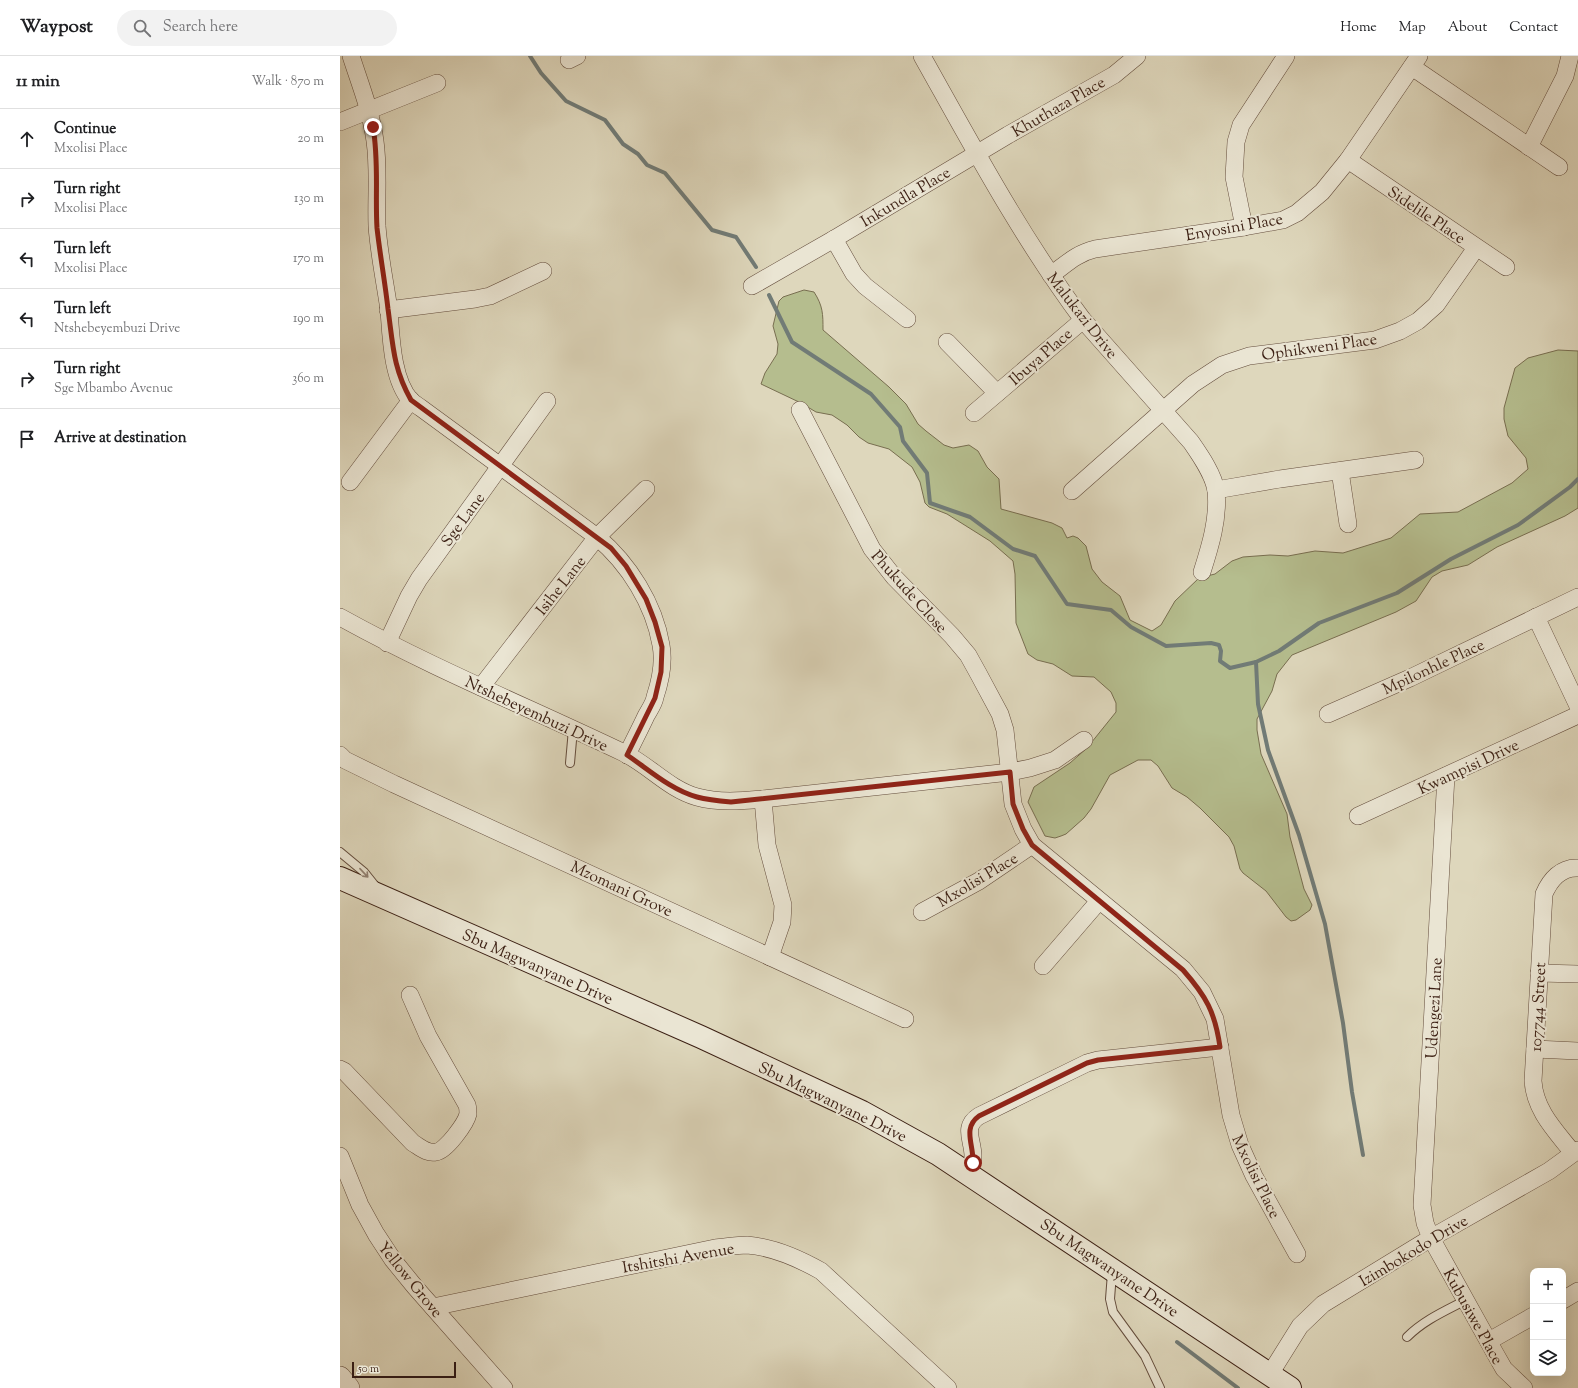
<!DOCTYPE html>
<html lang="en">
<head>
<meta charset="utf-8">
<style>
	:root { --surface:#fff; --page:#f2f2f2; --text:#202124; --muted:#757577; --line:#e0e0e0 }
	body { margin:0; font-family:"Sorts Mill Goudy",serif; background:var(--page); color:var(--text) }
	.controls { position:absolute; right:12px; bottom:12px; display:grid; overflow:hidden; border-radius:8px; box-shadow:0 4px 16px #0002 }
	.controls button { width:36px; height:36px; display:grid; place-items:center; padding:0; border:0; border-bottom:1px solid var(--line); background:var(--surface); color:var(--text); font:20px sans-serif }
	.scale { position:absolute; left:12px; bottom:10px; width:104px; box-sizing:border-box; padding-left:4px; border:2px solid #3b1f13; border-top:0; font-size:11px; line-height:14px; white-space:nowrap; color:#3b1f13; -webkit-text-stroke:3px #eae5d3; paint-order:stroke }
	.stop { position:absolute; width:12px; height:12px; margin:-9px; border:3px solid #8f2418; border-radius:50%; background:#fff }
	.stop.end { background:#8f2418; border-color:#fff; box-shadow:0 1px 4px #0008 }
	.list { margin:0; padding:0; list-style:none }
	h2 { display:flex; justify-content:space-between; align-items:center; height:52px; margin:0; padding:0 16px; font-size:17px }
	h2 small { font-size:13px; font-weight:400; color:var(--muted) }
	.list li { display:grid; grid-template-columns:26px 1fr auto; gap:12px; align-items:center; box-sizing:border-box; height:60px; padding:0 16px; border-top:1px solid var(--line) }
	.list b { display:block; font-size:15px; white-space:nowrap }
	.list p { margin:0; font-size:13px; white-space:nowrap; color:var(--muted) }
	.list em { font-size:13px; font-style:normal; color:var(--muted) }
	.icon { flex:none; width:22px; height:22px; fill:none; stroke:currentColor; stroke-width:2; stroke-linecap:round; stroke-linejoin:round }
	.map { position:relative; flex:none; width:1238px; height:1332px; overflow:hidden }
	header { display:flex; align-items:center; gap:24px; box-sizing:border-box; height:56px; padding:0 20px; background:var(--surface); border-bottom:1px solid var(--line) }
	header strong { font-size:19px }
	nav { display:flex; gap:22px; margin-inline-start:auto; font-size:14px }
	.search { width:280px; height:36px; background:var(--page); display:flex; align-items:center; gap:10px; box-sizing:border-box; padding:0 14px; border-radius:22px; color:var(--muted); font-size:15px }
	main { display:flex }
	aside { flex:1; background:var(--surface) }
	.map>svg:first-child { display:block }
</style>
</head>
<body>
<header>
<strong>Waypost</strong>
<div class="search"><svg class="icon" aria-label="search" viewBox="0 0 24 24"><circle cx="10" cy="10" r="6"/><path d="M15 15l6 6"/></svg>Search here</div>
<nav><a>Home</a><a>Map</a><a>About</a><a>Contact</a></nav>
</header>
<main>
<aside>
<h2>11 min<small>Walk · 870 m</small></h2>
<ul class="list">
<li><svg class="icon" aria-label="ahead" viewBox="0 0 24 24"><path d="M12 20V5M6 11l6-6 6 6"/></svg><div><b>Continue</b><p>Mxolisi Place</p></div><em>20 m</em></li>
<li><svg class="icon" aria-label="right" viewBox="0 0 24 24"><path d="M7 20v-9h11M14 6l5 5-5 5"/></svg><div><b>Turn right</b><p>Mxolisi Place</p></div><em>130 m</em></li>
<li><svg class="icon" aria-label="left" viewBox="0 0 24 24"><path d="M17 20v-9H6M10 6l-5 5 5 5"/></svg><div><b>Turn left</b><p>Mxolisi Place</p></div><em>170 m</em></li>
<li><svg class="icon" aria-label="left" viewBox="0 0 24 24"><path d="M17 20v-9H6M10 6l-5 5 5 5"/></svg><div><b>Turn left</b><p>Ntshebeyembuzi Drive</p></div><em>190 m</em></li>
<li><svg class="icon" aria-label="right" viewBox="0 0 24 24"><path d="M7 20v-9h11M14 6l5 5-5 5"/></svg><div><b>Turn right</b><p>Sge Mbambo Avenue</p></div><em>360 m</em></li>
<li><svg class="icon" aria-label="arrive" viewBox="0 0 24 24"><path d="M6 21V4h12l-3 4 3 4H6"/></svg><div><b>Arrive at destination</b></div></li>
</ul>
</aside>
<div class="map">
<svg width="1238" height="1332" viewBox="0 0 1238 1332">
	<rect width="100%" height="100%" fill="#ded7bc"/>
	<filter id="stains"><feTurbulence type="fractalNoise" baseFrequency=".005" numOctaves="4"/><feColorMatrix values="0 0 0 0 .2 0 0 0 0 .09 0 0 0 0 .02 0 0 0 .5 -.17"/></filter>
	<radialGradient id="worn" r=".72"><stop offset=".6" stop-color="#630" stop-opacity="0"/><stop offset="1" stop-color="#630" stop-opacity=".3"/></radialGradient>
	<!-- grass -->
	<path fill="#b5bd8e" stroke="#786e50" d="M464 234 474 236C483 250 483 258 483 274L549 331 566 348 578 368 586 375 604 389 613 392 629 389 638 395 647 411 659 423 661 453 712 467 722 472 727 482 733 480 738 482 746 490 752 513 762 526 780 540 790 564 812 575 821 569 835 545 859 522 875 518 892 505 903 501 930 499 948 500 975 495 1003 497 1051 482 1080 458 1118 456 1172 427 1188 413 1186 402 1168 380 1164 363V352L1175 312 1188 302 1218 294 1238 295V452L1225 460 1157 491 1128 509 1102 515 1092 521 1076 545 1056 556 952 599 937 618 932 635 917 663V674L921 698 947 758 950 781 956 803 964 833 972 849 970 854 956 864 951 865 946 861 926 835 903 817 900 813 894 790 889 781 860 752 847 741 832 732 818 710 811 704H798L770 719 751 753 744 762 726 778 721 780 715 782 705 780 688 746 694 731 730 707 747 692 776 656V647L771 636 754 621 732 620 713 608 697 604 688 598 676 567 675 518 673 505 650 485 607 458 589 451 585 447 580 426 572 411 549 393 528 387 519 381 507 369 492 359 476 356 461 347 421 328 425 317 437 298 438 288 433 270 439 245 443 241Z"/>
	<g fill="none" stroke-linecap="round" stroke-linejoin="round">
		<!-- stream -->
		<g stroke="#717b76" stroke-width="4">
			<polyline points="190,0 201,17 226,45 265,64 283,88 298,98 307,109 325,117 372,174 396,181 416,211"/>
			<polyline points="429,239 452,286 531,338 560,371 563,385 587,417 590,447 630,461 673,493 695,500 727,548 771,554 791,571 826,590 871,587 879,589 881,595 880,605 890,612 916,606 939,595 979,567 1057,537 1111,503 1178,469 1230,431 1238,423"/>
			<polyline points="916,606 918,648 928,694 959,779 985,868 1003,967 1012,1036 1023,1099"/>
			<polyline points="837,1286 898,1332"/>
		</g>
		<defs>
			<g id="service">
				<polyline points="230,707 233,673"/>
				<polyline points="0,796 24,816 36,831"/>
				<polyline points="772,1217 770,1243 773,1256 805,1300 820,1332"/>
				<path d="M1067 1281C1084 1264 1105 1255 1126 1244"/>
			</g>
			<g id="minor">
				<path d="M11 0C20 28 31 55 35 85 39 113 36 141 37 170 39 198 45 226 49 254 51 281 52 324 71 345 74 347 78 350 81 352L257 481C289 508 314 548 321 589 324 605 320 626 315 641 314 648 309 654 306 660 300 673 293 686 287 699"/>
				<path d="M582 0C632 89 681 181 743 264L851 386C860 399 874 419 876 435 879 462 870 491 862 516"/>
				<polyline points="229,4 237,0"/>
				<polyline points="1072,11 1219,111"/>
				<polyline points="0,66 97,27"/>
				<polyline points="1189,91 1225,20 1230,0"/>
				<polyline points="1008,104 1166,211"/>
				<polyline points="904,171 894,121 896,86 901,69 946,0"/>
				<polyline points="494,183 514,218 525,230 567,263"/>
				<path d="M711 219C725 209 737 197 755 193L904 171 943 164 957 157 982 136 1008 104 1079 0"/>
				<polyline points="412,230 494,183 668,79 774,19 797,0"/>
				<polyline points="48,254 135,243 150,240 203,215"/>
				<polyline points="607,286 657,337"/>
				<polyline points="460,354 532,493 554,521 612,580 628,599 638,617 660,658 665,674 673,748 683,773 692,789 843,913 862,936 875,963 891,1059 900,1089 914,1120 957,1198"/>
				<polyline points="634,357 743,264"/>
				<polyline points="1000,415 1008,468"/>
				<polyline points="10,426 71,344"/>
				<polyline points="876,434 940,423 1075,404"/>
				<polyline points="732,435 853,328 882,309 909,300 1035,284 1060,275 1078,265 1096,249 1136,192"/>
				<path d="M0 561C92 612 190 652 284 697 310 710 329 733 357 741 379 747 401 745 423 743L670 716 690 712 715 704 744 684"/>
				<polyline points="1196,561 1238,650"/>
				<polyline points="47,587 69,540 79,523 207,345"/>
				<polyline points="141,631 257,481 306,433"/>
				<polyline points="988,658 1070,622 1238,541"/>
				<polyline points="0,699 5,704 54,728 565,963"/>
				<polyline points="1106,720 1082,1149 1085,1167 1091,1182 1156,1299 1164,1313 1184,1332"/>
				<polyline points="423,743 427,789 443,849 442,866 430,901"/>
				<polyline points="1018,760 1238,659"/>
				<polyline points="582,856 639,825 692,789"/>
				<polyline points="703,910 759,845"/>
				<polyline points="1199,917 1238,918"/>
				<polyline points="1195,993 1238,995"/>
				<path d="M0 1013 4 1015 73 1087C80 1091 87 1098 96 1096 106 1095 126 1067 128 1058 128 1056 128 1052 127 1049L88 980 70 939"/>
				<path d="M1233 1097C1216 1075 1195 1055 1193 1025L1204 838C1210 824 1221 811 1238 812"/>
				<polyline points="0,1100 20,1149 36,1178 53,1204 75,1231 164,1332"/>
				<path d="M629 1118C631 1112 633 1106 633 1100 633 1084 622 1071 639 1060L747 1007 758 1004 880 991"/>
				<polyline points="1223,1244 1238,1235"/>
				<path d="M93 1251 375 1192C386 1191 397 1189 407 1189 433 1191 458 1202 481 1215L608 1332"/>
				<polyline points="1149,1285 1193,1260"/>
				<polyline points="930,1318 960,1270 983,1248 1091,1182 1209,1115 1238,1094"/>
			</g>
			<polyline id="tertiary" points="0,1321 9,1332"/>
			<polyline id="secondary" points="0,822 361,981 522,1056 598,1098 950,1332"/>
		</defs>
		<!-- service casing -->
		<use href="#service" stroke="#644d3d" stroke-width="10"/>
		<!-- minor casing -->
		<use href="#minor" stroke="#644d3d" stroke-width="18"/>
		<!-- tertiary casing -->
		<use href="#tertiary" stroke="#644d3d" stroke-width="22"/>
		<!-- secondary casing -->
		<use href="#secondary" stroke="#3b1f13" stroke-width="24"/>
		<!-- service -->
		<use href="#service" stroke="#eae5d3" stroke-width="8"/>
		<!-- minor -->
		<use href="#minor" stroke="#eae5d3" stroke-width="17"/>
		<!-- tertiary -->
		<use href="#tertiary" stroke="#eae5d3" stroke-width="21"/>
		<!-- secondary -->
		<use href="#secondary" stroke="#eae5d3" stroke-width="22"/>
	</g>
	<!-- one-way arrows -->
	<defs><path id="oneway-shaft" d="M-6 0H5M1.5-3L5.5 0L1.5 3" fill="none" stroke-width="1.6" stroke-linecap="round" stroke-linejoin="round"/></defs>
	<use stroke="#928273" href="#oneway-shaft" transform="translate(24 817) rotate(47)"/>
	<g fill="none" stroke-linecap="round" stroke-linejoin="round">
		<!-- route -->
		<path stroke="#8f2418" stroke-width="5" d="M33 71C39 105 35 138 37 172 40 199 45 226 48 253 53 289 53 312 71 344L271 492 286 510 306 543 315 566 322 591 321 616 315 642 287 699C308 713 331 734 357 741 368 744 379 745 391 746L670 716 673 748 683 773 692 789 843 914C866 940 875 956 880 991L758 1004 747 1007 639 1060C622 1072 634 1089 633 1107"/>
	</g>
	<g text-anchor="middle" stroke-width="4" stroke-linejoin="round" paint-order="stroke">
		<!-- street labels -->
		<g font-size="16" fill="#3b1f13" stroke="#eae5d3">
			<text transform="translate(718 50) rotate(-30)" y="6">Khuthaza Place</text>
			<text transform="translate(565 140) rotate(-31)" y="6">Inkundla Place</text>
			<text transform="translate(1087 158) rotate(34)" y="6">Sidelile Place</text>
			<text transform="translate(894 170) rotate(-10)" y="6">Enyosini Place</text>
			<text transform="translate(743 259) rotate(52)" y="6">Malukazi Drive</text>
			<text transform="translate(979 290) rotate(-8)" y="6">Ophikweni Place</text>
			<text transform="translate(700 300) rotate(-41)" y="6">Ibuya Place</text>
			<text transform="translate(122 463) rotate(-54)" y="6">Sge Lane</text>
			<text transform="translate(220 529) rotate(-52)" y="6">Isihe Lane</text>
			<text transform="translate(570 535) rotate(48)" y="6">Phukude Close</text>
			<text transform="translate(1093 610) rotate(-25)" y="6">Mpilonhle Place</text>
			<text transform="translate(197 657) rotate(25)" y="6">Ntshebeyembuzi Drive</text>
			<text transform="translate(1128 710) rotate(-25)" y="6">Kwampisi Drive</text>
			<text transform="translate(637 823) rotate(-31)" y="6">Mxolisi Place</text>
			<text transform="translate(282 832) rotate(25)" y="6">Mzomani Grove</text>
			<text transform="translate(198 910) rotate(24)" y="6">Sbu Magwanyane Drive</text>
			<text transform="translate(1197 951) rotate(-87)" y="6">107744 Street</text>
			<text transform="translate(1093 952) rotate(-87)" y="6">Udengezi Lane</text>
			<text transform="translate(493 1045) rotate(26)" y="6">Sbu Magwanyane Drive</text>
			<text transform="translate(917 1120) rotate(64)" y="6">Mxolisi Place</text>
			<text transform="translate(1073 1194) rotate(-31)" y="6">Izimbokodo Drive</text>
			<text transform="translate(338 1201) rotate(-10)" y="6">Itshitshi Avenue</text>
			<text transform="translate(770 1211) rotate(34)" y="6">Sbu Magwanyane Drive</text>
			<text transform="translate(71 1223) rotate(51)" y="6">Yellow Grove</text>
			<text transform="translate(1134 1260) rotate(61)" y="6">Kubusiwe Place</text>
		</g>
	</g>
	<rect width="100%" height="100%" filter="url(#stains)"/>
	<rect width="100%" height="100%" fill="url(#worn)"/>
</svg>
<div class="controls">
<button>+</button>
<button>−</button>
<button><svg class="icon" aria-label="layers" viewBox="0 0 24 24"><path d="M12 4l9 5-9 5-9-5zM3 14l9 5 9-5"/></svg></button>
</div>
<div class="scale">50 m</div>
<div class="stop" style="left:633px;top:1107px"></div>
<div class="stop end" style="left:33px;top:71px"></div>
</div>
</main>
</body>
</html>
